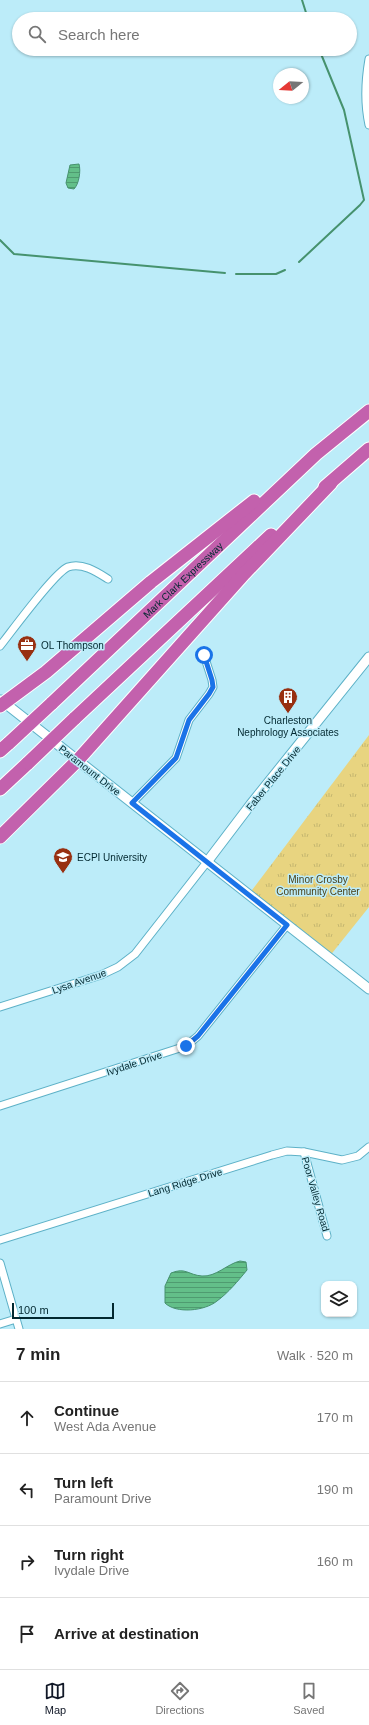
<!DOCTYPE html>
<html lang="en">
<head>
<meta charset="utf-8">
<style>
	:root { --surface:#fff; --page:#f2f2f2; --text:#222; --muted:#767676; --line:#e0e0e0; --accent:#111827 }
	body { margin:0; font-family:Arial,sans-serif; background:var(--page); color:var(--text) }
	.controls { position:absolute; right:12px; bottom:12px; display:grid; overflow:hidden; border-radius:8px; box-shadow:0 1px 3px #0004 }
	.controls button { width:36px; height:36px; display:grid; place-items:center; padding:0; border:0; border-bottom:1px solid var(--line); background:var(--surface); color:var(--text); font:20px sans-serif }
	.compass { position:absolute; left:273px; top:68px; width:36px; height:36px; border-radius:50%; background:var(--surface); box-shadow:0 1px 3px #0004; rotate:252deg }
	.scale { position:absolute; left:12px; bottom:10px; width:102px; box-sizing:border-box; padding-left:4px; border:2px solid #022830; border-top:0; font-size:11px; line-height:14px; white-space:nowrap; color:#022830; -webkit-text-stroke:3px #bcecf9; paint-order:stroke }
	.stop { position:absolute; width:12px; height:12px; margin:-9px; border:3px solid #1a73e8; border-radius:50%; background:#fff }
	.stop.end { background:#1a73e8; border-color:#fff; box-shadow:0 1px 4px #0008 }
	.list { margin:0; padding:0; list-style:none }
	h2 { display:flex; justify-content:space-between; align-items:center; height:52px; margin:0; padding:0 16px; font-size:17px }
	h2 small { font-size:13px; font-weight:400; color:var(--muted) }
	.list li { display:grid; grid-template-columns:26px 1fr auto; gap:12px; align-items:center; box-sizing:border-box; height:72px; padding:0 16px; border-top:1px solid var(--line) }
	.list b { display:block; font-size:15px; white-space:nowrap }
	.list p { margin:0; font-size:13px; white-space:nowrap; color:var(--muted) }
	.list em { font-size:13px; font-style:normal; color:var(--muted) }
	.icon { flex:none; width:22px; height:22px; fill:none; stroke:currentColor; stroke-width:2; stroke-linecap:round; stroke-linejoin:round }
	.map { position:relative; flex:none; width:369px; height:1329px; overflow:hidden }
	.search { position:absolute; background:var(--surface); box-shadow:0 1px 3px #0004; left:12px; right:12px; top:12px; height:44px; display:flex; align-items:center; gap:10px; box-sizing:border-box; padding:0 14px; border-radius:22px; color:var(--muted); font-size:15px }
	.sheet { height:340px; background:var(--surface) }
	nav { display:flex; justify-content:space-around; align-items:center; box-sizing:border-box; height:56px; border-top:1px solid var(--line); background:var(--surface); font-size:11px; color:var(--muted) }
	nav a { display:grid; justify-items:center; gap:2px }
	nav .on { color:var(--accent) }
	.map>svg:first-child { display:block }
</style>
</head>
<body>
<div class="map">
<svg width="369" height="1329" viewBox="0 0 369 1329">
	<defs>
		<pattern id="park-tufts" width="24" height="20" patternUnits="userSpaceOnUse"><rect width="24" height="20" fill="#e8d480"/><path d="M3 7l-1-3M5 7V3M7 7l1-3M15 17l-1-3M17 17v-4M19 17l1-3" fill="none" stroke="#c5b66f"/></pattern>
		<pattern id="water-rules" width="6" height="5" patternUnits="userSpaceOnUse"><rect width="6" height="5" fill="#63bf89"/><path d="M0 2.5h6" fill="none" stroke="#4f9b70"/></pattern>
	</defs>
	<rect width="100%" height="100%" fill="#bcecf9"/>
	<!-- park -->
	<polygon fill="url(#park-tufts)" points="369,735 369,907 329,957 249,894"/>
	<!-- water -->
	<g fill="url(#water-rules)" stroke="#46926e">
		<path d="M79 164C81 171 79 184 74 189L68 188 66 183 70 165Z"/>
		<path d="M240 1261 246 1262 247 1270C238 1281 228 1293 217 1301 205 1311 176 1314 165 1303V1286L171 1273C186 1267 188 1275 202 1276 216 1277 227 1264 240 1261Z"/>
	</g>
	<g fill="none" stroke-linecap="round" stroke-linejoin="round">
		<!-- stream -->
		<g stroke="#46926e" stroke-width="2">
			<polyline points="302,0 308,19"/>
			<polyline points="0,240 14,254 225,273"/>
			<polyline points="299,262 360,205 364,200 344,110 319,49"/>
			<polyline points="236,274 276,274 285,270"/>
		</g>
		<defs>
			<g id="minor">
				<path d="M369 59C365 82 364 102 369 125"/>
				<path d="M0 646C12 631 54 573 68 567 82 562 97 572 108 579"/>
				<polyline points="132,803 176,758 189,720 209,694 213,687 212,680 204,655"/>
				<polyline points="0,1007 101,975 118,967 135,954 207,862"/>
				<polyline points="0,1106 186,1046 198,1036 287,925"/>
				<polyline points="304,1152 327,1236"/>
				<polyline points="0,1240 272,1155 287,1151 304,1152 342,1160 358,1156 369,1147"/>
				<polyline points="0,1263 19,1329"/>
				<polyline points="0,1324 16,1319"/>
			</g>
			<g id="tertiary">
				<polyline points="1,700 369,989"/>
				<polyline points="207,862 251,804 369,657"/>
			</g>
			<g id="motorway">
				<polyline points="325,487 369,449"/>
				<path id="s1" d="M51 704 316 454 369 411"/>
				<polyline points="0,706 46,672 151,582 254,501"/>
				<polyline points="74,719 271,535"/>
				<polyline points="0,751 9,743"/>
				<polyline points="0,789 28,763"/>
				<polyline points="0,837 78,760 244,574 331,483"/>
			</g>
		</defs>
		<!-- minor casing -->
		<use href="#minor" stroke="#5db1c7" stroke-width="9"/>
		<!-- tertiary casing -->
		<use href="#tertiary" stroke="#5db1c7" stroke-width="11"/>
		<!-- motorway casing -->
		<use href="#motorway" stroke="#fff" stroke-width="15"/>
		<!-- minor -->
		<use href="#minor" stroke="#fff" stroke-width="7"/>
		<!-- tertiary -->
		<use href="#tertiary" stroke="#fff" stroke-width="9"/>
		<!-- motorway -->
		<use href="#motorway" stroke="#c361ad" stroke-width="13"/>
		<defs>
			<g id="motorway-bridge">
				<polyline points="9,743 51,704"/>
				<polyline points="28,763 74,719"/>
			</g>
		</defs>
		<!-- motorway-bridge casing -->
		<use href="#motorway-bridge" stroke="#fff" stroke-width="15" stroke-linecap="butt"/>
		<!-- motorway-bridge -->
		<use href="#motorway-bridge" stroke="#c361ad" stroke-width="13"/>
	</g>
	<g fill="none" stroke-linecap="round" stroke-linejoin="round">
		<!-- route -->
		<polyline stroke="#1a73e8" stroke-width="5" points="186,1046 198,1036 287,925 132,803 176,758 189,720 209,694 213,687 212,680 204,655"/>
	</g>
	<!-- icons -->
	<defs>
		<symbol id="office-pin" viewBox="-11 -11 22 30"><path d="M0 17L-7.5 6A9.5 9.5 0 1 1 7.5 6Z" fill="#983011" stroke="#bcecf9"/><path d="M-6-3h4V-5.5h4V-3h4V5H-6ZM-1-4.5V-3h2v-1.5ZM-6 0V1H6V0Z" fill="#fff"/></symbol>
		<symbol id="building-pin" viewBox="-11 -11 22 30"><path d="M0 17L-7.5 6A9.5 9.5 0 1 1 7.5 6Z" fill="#983011" stroke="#bcecf9"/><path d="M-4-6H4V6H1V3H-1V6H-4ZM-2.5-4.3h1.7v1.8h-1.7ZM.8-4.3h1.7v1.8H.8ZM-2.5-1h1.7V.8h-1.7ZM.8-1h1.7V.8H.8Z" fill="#fff"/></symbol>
		<symbol id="university-pin" viewBox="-11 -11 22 30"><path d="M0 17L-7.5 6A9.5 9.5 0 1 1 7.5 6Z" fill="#983011" stroke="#bcecf9"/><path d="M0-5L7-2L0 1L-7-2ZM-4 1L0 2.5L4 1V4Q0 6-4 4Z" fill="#fff"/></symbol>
	</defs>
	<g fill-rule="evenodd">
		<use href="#office-pin" x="16" y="634" width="22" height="30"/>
		<use href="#building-pin" x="277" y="686" width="22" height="30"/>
		<use href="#university-pin" x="52" y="846" width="22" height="30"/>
	</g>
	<g text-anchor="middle" stroke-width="3" stroke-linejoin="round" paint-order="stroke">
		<!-- street labels -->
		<g font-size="10" fill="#022830" stroke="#bcecf9">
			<text dy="4" stroke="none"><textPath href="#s1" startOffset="181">Mark Clark Expressway</textPath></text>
			<text transform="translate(90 770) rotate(38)" y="4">Paramount Drive</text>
			<text transform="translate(273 778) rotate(-51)" y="4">Faber Place Drive</text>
			<text transform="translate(79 981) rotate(-19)" y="4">Lysa Avenue</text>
			<text transform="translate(134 1063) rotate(-18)" y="4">Ivydale Drive</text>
			<text transform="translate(185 1182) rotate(-17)" y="4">Lang Ridge Drive</text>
			<text transform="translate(316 1194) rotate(74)" y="4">Poor Valley Road</text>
		</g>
		<!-- poi labels -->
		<g font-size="10" fill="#022830" stroke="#bcecf9" text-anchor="start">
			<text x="41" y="649">OL Thompson</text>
			<text x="288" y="724" text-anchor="middle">Charleston<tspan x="288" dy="12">Nephrology Associates</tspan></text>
			<text x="77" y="861">ECPI University</text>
		</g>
		<!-- park labels -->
		<g font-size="10" fill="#4a4118" stroke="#bcecf9">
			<text x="318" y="883">Minor Crosby<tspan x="318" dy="12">Community Center</tspan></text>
		</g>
	</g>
</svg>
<div class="controls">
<button><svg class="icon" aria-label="layers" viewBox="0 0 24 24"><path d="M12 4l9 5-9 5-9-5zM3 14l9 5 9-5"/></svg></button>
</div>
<svg class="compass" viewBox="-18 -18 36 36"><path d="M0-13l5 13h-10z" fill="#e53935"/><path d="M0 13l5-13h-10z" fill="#767676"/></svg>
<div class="scale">100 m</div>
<div class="stop" style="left:204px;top:655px"></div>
<div class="stop end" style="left:186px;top:1046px"></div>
<div class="search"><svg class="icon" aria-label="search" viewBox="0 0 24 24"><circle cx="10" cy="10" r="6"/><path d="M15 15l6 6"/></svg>Search here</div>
</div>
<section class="sheet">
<h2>7 min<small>Walk · 520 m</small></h2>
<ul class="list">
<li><svg class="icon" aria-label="ahead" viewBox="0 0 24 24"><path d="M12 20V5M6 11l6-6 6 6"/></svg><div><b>Continue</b><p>West Ada Avenue</p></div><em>170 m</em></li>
<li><svg class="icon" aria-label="left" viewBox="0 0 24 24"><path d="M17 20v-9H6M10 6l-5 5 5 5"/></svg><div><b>Turn left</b><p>Paramount Drive</p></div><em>190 m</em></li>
<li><svg class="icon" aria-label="right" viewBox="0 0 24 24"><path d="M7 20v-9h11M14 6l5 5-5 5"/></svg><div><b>Turn right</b><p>Ivydale Drive</p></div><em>160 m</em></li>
<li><svg class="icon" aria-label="arrive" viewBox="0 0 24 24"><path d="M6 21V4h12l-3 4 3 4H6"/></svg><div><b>Arrive at destination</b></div></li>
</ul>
</section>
<nav>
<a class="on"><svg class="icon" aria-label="map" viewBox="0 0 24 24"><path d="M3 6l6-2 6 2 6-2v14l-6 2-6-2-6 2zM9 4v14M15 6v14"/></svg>Map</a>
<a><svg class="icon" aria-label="directions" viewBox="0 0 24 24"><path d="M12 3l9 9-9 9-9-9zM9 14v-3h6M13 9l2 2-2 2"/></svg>Directions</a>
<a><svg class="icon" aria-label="saved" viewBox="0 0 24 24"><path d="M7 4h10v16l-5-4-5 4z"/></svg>Saved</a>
</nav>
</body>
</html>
